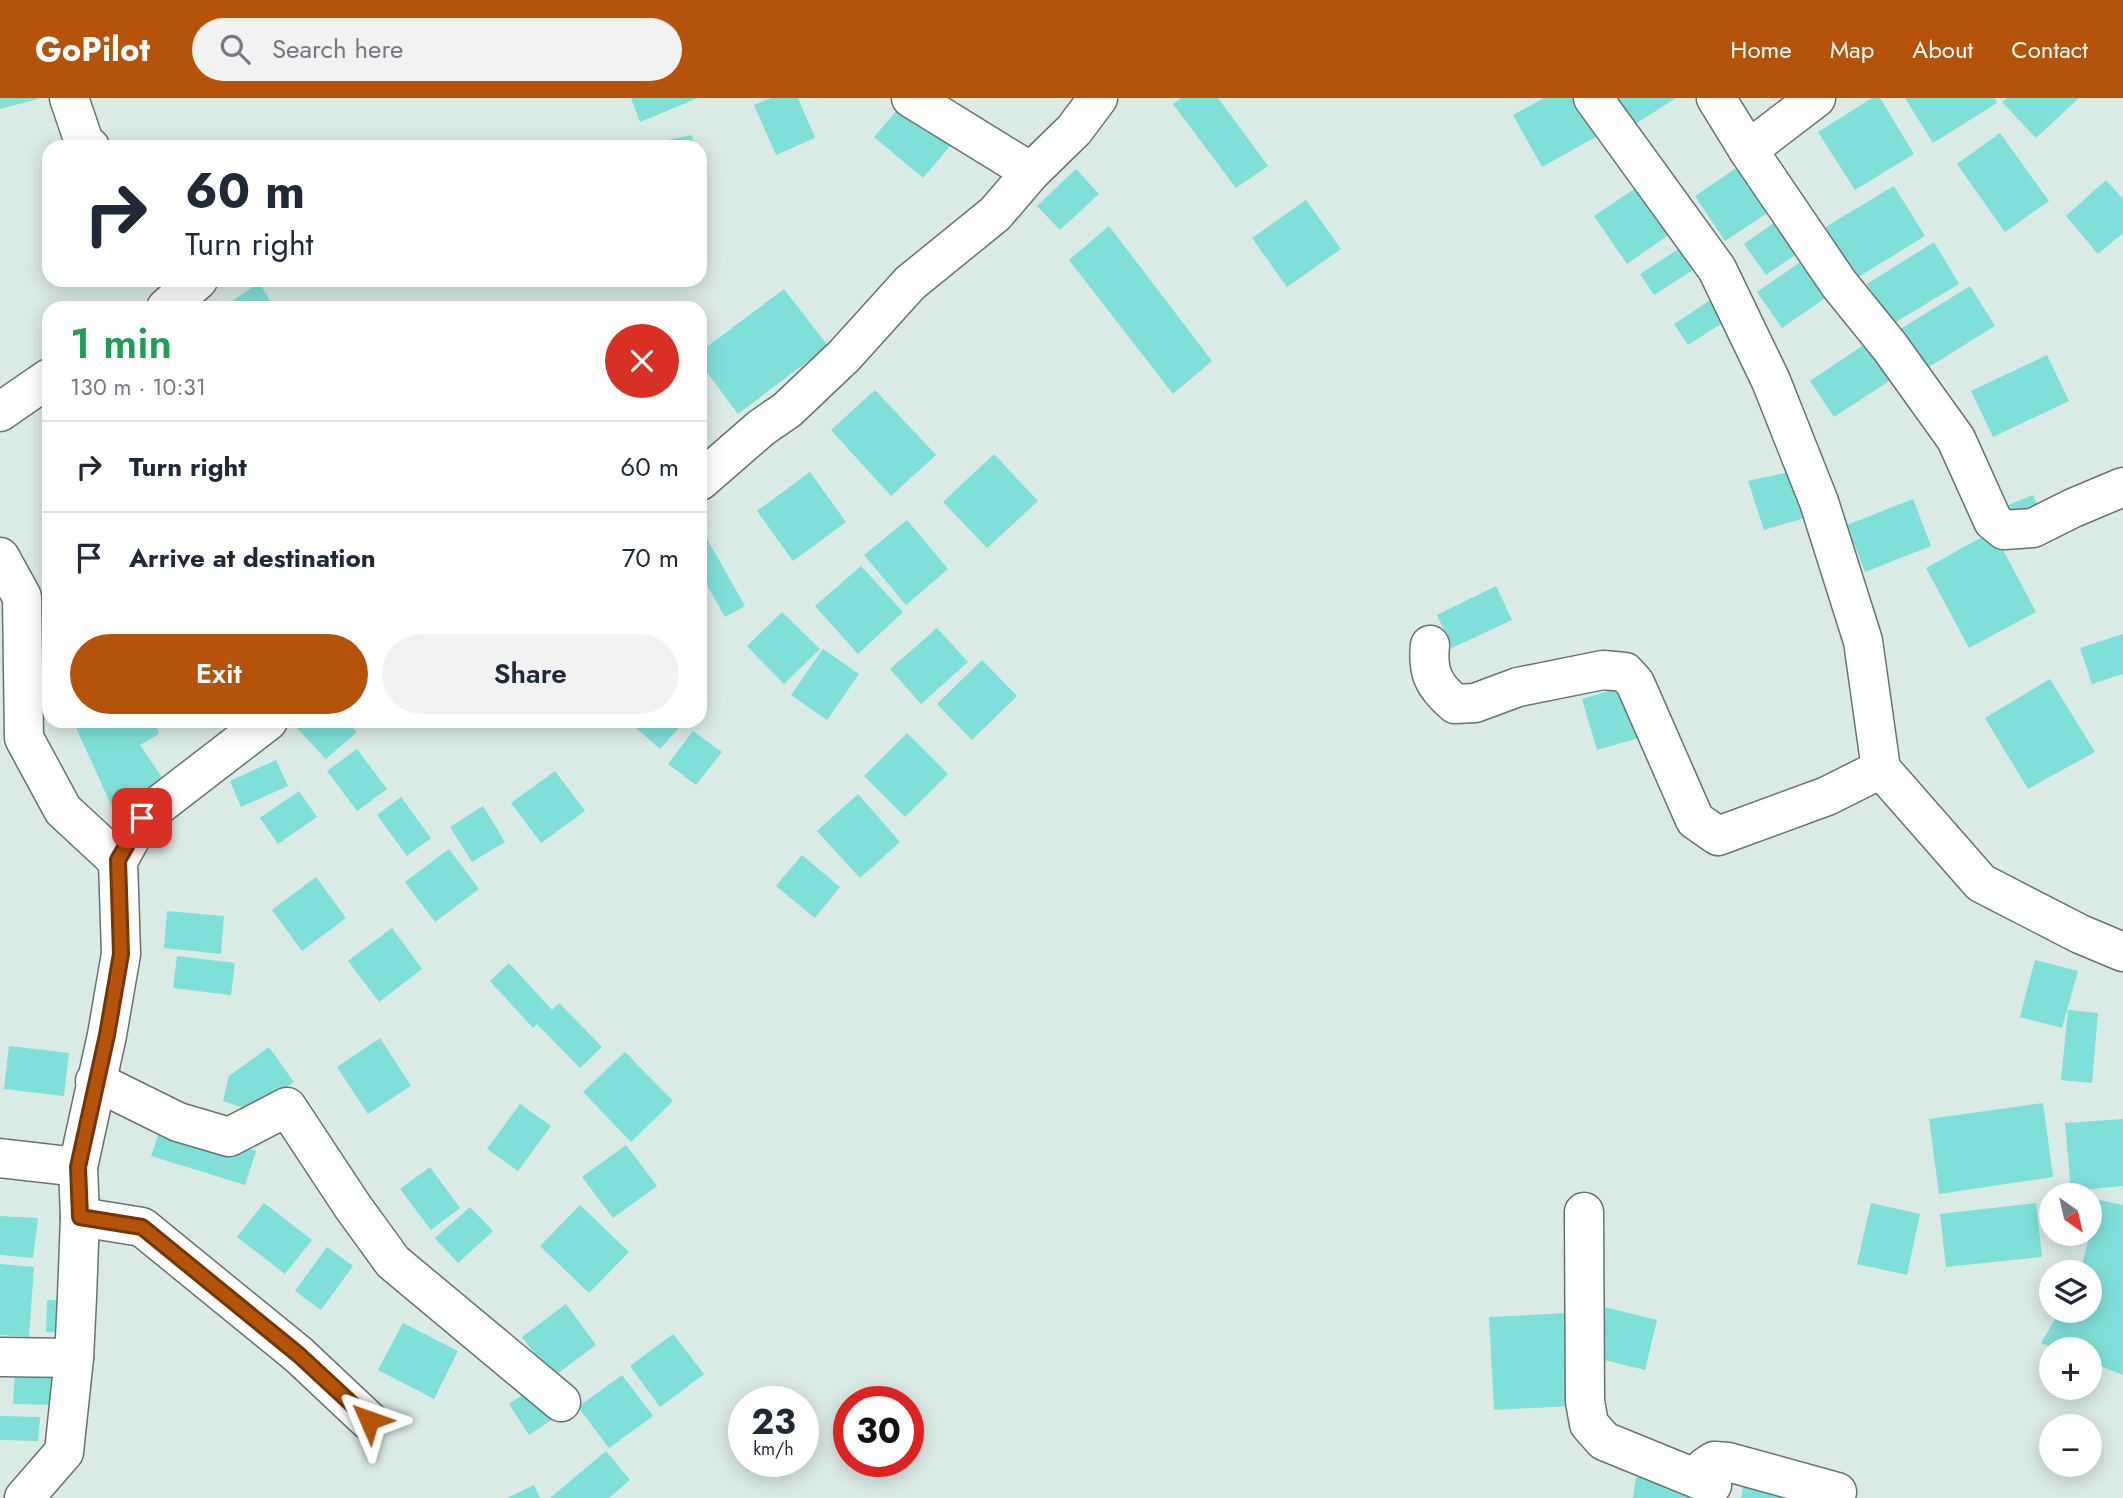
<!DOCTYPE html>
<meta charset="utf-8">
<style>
body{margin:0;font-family:Jost,sans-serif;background:#f2f2f3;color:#1f2937;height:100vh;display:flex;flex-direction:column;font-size:26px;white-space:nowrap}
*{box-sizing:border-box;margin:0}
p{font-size:23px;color:#747a83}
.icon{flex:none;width:38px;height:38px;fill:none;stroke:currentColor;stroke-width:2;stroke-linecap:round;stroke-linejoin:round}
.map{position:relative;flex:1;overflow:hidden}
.details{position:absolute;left:42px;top:203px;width:665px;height:427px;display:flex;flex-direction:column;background:#fff;border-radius:21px;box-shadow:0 4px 18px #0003}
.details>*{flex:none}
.guide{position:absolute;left:42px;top:42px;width:665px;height:147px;border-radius:21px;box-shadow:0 4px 18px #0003;background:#fff;color:#1f2937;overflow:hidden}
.needle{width:46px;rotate:146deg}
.buttons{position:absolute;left:2039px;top:1085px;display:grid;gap:14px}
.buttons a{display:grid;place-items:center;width:63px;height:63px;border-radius:50%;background:#fff;box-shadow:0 4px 18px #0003;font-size:35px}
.speed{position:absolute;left:728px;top:1288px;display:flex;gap:14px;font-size:35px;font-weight:700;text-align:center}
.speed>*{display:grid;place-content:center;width:91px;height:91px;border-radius:50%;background:#fff;box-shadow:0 4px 18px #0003;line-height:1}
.speed small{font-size:18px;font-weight:400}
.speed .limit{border:10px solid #d22;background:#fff;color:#111}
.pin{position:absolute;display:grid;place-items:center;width:60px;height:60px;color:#fff;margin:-30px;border-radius:14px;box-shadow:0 4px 10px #0006}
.me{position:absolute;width:77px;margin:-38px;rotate:313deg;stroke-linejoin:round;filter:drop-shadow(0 0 5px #0008)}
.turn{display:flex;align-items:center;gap:24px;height:147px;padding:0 28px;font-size:32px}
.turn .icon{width:91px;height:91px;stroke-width:2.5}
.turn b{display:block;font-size:49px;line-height:60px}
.round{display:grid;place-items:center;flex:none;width:74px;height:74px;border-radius:37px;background:#f2f2f3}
.overview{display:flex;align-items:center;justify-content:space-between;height:119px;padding:0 28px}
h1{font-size:42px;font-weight:600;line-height:52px;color:#1e9e55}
.primary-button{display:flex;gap:14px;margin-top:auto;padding:14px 28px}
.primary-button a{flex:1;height:80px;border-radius:42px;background:#b45309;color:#fff;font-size:28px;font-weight:600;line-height:80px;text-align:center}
.primary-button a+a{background:#f2f2f3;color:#1f2937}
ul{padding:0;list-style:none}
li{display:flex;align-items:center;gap:21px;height:91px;padding:0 28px;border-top:2px solid #e0e1e3}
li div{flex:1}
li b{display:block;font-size:26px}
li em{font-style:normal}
header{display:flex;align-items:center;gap:42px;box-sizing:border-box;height:98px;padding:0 35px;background:#b45309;color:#fff}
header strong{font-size:33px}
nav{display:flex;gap:38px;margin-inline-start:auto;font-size:24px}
.search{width:490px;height:63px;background:#f2f2f3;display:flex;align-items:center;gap:18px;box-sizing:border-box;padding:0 24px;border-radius:38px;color:#747a83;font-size:26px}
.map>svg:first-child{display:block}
.building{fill:#7fe0d9}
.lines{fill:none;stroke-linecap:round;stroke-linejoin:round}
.minor-casing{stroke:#66746e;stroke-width:41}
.tertiary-casing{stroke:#66746e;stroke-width:41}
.minor{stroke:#fff;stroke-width:38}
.tertiary{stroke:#fff;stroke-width:38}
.route-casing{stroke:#753606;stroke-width:18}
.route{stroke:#b45309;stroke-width:12}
</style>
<header>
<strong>GoPilot</strong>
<div class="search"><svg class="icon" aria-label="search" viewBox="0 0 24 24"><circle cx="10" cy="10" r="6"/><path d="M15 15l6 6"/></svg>Search here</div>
<nav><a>Home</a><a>Map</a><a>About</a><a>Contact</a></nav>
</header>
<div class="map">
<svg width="2123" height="1400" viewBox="0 0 2123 1400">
<rect width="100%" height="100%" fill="#daeae4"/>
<g class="building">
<path d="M0,0h38v1l-38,10z"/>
<path d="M631,0h67l-58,24z"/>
<path d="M771,0h27l17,40 -39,17 -22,-50z"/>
<path d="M1181,0h37l50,68 -32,22 -63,-84z"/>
<path d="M1544,0h39l20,35 -61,34 -29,-52z"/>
<path d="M1610,0h66l-47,30z"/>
<path d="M1872,0h8l34,56 -59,36 -37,-58z"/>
<path d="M1905,0h90l2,5 -64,40z"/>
<path d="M2007,0h72l-43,40 -34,-36z"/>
<path d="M902,6l49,41 -28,33 -49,-41z"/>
<path d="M2000,35l49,68 -44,31 -48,-68z"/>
<path d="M692,37l2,12h-54v-1z"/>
<path d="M1742,66l30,46 -47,31 -30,-45z"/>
<path d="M1076,71l23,25 -39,36 -23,-24z"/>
<path d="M2106,82l17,19v34l-25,21 -32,-38z"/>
<path d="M1894,88l31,50 -70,43 -31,-51z"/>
<path d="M1637,89l33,47 -43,30 -33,-48z"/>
<path d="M1306,102l35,49 -54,38 -35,-49z"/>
<path d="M1785,117l22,32 -41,28 -22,-31z"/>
<path d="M1109,128l103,135 -39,33 -104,-134z"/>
<path d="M1934,144l25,42 -68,41 -24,-41z"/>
<path d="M1688,145l14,21 -48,31 -14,-21z"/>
<path d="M1809,158l25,36 -52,36 -25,-36z"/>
<path d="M259,185l16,25h-53z"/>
<path d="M1970,188l25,40 -71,44 -25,-40z"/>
<path d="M784,191l44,57 -90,68 -38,-51v-11z"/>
<path d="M1718,197l14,22 -44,28 -14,-21z"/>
<path d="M1871,242l24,37 -61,40 -24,-36z"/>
<path d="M2047,257l22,46 -76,36 -22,-46z"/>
<path d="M875,292l61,65 -45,41 -60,-66z"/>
<path d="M994,356l44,47 -51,47 -44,-46z"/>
<path d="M1794,373l14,46 -44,13 -16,-49z"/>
<path d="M810,374l36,50 -53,39 -36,-50z"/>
<path d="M2033,397l7,16 -33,13 -6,-16z"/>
<path d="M1913,401l18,47 -66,26 -18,-47z"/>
<path d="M907,422l41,49 -42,36 -42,-50z"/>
<path d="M1993,433l43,81 -67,36 -43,-80z"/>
<path d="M706,439l39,69 -20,11 -25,-44v-33z"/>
<path d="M861,468l42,46 -45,42 -43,-48z"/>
<path d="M1496,488l16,34 -60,28 -15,-33z"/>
<path d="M782,514l38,37 -36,35 -37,-38z"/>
<path d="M937,530l31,34 -47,42 -31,-35z"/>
<path d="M2123,536v40l-31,10 -12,-36z"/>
<path d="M823,551l36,25 -32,46 -36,-25z"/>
<path d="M982,562l35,36 -45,44 -35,-36z"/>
<path d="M49,571v44h-2l-5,-42z"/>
<path d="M2050,581l45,73 -67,37 -43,-71z"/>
<path d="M1631,586l15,52 -49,14 -15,-51z"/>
<path d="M73,623h81l5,13 -19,11 23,34 -47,37z"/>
<path d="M303,623h43l11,11 -31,27 -30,-32z"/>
<path d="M628,623h57l-25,28z"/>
<path d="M693,633l29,21 -26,33 -28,-21z"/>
<path d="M907,635l41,41 -43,43 -41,-41z"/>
<path d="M357,651l30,40 -30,22 -30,-40z"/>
<path d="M276,662l12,26 -47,21 -11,-26z"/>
<path d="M555,673l30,40 -44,32 -30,-40z"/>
<path d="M299,693l18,26 -39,27 -18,-26z"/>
<path d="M858,696l42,48 -40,36 -43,-47z"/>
<path d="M401,699l30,41 -24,18 -30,-41z"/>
<path d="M483,708l22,36 -33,20 -22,-35z"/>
<path d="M449,751l30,40 -44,33 -30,-40z"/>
<path d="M802,757l38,32 -25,31 -39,-32z"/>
<path d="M316,779l30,41 -44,33 -30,-41z"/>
<path d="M167,813l57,5 -3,38 -57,-6z"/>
<path d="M392,830l30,41 -43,33 -31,-41z"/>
<path d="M177,858l58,7 -4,32 -58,-7z"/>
<path d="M2035,862l43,11 -16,57 -42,-11z"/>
<path d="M509,865l43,47 7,-7 43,44 -22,21 -43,-44 -4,4 -43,-47z"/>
<path d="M2068,912l30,3 -6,70 -31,-3z"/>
<path d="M380,940l31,48 -43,28 -31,-47z"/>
<path d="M9,948l60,7 -5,43 -60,-7z"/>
<path d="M269,949l25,35 -41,29 -30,-10 6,-25z"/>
<path d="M625,954l48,49 -42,41 -48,-50z"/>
<path d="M2043,1005l10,74 -114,17 -10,-75z"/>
<path d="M520,1006l31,22 -33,45 -31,-22z"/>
<path d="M2123,1021v67l-52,5 -6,-68z"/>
<path d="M163,1023l93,30 -11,34 -94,-29z"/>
<path d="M626,1047l31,41 -44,32 -31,-41z"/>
<path d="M430,1069l30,41 -29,22 -31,-41z"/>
<path d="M2099,1102l24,5v170l-33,-13v-13h-33l-16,-6 19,-32h30v-39h-10z"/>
<path d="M264,1105l48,37 -27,34 -48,-37z"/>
<path d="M1871,1105l49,11 -13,61 -50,-11z"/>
<path d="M2036,1105l6,54 -96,10 -6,-53z"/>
<path d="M580,1107l49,47 -40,41 -49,-47z"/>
<path d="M470,1109l23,24 -35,32 -23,-25z"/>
<path d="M0,1118l38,2 -5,40 -33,-3z"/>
<path d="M327,1149l26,19 -32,44 -26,-19z"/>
<path d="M0,1166l34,3 -5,70 -29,-2z"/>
<path d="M47,1202h23l-1,33 -23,-1z"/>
<path d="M566,1206l30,41 -43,32 -31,-40z"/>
<path d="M1600,1208l57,14 -12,50 -57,-14z"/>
<path d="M1568,1215l4,93 -78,4 -5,-93z"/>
<path d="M403,1225l55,28 -24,48 -56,-29z"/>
<path d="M673,1236l31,40 -44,33 -30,-41z"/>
<path d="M15,1273l48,1 -2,33 -48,-1z"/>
<path d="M622,1277l31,41 -44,32 -31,-41z"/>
<path d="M532,1291l21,30 -24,16 -20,-31z"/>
<path d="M0,1318l40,1 -2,24 -38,-1z"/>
<path d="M606,1353l24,29 -21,18h-59z"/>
<path d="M1636,1379l66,9 -2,12h-67z"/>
<path d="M1745,1380l64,20h-68z"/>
<path d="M534,1387l6,13h-33z"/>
</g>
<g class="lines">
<g class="minor-casing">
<g id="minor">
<path d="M69,0l15,44 6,5"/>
<path d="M911,0l120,74"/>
<path d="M1593,0l124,171 54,112 48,121 44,139 18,128 100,114 99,51 43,18"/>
<path d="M1716,0l32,52 91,134 51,63 66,92 37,82 11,9 29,-2 40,-20 50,-21"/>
<path d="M1748,52l68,-52"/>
<path d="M166,210l32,-28"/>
<path d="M0,314l49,-34"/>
<path d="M0,459l22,40 2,141 39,72 55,51"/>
<path d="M1430,547c-3,28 4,41 25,59l20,-1 43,-16 85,-17 22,2 10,11 60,137 23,16 109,-40 54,-27"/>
<path d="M95,983l83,41 51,15 58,-30 66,100 40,55 168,140"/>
<path d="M0,1060l78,9"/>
<path d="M1584,1114l1,189 4,23 15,17 108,44 -7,-18 9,-6 14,1 109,30"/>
<path d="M80,1119l62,10 157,128 69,65"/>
<path d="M0,1259l74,1"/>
</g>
</g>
<g class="tertiary-casing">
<g id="tertiary">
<path d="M700,383l61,-53 26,-18 57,-54 66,-73 85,-69 36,-42 43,-42 24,-32"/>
<path d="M24,1400l40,-46 10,-94 3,-61 3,-80 -2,-50 29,-132 14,-81 -3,-93 24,-43 126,-97"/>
</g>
</g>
<use href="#minor" class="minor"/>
<use href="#tertiary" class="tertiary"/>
</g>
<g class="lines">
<g class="route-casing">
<path id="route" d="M142,720l-24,42 3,94 -14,81 -29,132 2,50 62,10 157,128 70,65"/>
</g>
<use href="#route" class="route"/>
</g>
</svg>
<div class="buttons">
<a><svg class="needle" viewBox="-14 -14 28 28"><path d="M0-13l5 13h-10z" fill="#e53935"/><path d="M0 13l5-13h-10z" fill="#747a83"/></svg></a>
<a><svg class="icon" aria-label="layers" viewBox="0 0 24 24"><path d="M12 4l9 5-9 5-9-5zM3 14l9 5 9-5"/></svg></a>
<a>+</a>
<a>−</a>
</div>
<div class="speed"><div>23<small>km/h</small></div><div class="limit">30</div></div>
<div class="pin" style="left:142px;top:720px;background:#d93025"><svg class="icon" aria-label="arrive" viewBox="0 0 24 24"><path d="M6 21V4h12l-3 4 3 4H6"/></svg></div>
<svg class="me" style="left:369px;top:1322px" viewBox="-20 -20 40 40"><path d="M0-17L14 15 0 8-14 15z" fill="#b45309" stroke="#fff" stroke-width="4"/></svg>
<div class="guide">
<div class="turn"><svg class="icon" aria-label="right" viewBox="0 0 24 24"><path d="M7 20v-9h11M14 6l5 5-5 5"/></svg><div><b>60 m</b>Turn right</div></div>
</div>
<section class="details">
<div class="overview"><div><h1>1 min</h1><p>130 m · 10:31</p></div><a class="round" style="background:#d93025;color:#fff"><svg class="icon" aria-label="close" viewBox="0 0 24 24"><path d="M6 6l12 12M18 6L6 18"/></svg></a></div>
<ul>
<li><svg class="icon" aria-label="right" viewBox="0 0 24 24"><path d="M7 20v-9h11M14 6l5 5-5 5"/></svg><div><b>Turn right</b></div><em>60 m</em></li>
<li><svg class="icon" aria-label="arrive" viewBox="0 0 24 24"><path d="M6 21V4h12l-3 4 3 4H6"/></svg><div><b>Arrive at destination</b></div><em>70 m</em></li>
</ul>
<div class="primary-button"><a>Exit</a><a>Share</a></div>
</section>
</div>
